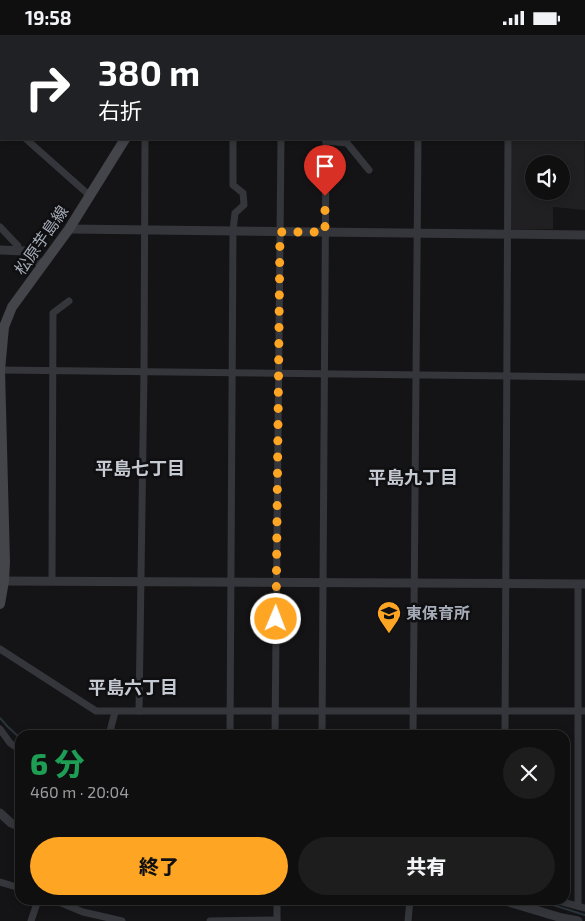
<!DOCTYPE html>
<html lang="ja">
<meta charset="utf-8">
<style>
body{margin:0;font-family:"Exo 2","Noto Sans JP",sans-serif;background:#1d1d1e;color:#f1f3f6;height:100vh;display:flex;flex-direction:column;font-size:19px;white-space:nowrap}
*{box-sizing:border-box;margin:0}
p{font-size:16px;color:#9b9c9f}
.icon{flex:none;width:28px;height:28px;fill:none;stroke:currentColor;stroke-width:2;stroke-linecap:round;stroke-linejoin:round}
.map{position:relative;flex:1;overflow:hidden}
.details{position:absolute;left:15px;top:695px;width:555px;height:175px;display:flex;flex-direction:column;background:#0f0f10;border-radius:15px;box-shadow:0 2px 8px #0003,0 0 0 1px #2f2f30}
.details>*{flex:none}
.banner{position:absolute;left:0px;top:0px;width:585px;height:105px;box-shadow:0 2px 8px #0003,0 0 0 1px #2f2f30;background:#202124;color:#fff;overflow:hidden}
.tools{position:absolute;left:525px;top:120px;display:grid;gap:10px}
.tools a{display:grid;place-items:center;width:45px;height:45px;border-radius:50%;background:#0f0f10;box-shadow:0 2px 8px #0003,0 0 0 1px #2f2f30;font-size:25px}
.pin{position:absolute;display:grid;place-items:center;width:42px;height:42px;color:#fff;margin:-51px -21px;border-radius:50% 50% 50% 0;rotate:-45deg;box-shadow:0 0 5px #0007}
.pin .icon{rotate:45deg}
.me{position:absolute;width:55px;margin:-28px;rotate:1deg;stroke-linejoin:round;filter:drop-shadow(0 0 4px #0008)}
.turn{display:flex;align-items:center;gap:18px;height:105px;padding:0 15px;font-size:22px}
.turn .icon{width:65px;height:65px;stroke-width:2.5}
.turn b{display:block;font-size:35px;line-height:42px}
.round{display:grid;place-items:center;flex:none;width:52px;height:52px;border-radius:26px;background:#1d1d1e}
.summary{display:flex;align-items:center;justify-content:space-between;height:85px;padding:0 15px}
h1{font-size:30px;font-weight:800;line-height:38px;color:#1e9e55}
.button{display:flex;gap:10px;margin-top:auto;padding:10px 15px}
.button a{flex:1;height:58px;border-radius:30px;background:#fea524;color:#111;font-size:20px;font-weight:800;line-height:58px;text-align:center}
.button a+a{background:#1d1d1e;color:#f1f3f6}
.status{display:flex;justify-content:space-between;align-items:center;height:35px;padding:0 25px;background:#0f0f10;direction:ltr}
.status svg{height:14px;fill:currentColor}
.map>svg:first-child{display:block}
.built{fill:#202023;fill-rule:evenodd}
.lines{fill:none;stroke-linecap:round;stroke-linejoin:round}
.stream{stroke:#29343a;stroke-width:2}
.minor{stroke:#35363b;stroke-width:7}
.tertiary{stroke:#35363b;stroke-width:9}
.secondary{stroke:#43454b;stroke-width:10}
.route{stroke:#fea524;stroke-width:9;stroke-dasharray:0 16.2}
.labels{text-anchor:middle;stroke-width:5;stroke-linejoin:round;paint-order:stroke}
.street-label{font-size:16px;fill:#a5acb7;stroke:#0f0f11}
.poi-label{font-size:16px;font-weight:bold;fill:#a5acb7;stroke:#0f0f11;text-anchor:start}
.neighbourhood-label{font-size:18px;font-weight:bold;fill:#c6cad3;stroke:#0f0f11}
</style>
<div class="status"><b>19:58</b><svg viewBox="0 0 49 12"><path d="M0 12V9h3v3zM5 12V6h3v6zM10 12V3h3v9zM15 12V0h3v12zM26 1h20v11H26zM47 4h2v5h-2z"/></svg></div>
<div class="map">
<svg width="585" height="886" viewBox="0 0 585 886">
<rect width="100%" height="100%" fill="#141416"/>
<path class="built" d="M584,71l1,104 -32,-3v22h-41l-2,-2 1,-88h73zM534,129h27v27h-27z"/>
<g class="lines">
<g class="stream">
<path d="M0,683l8,9 12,11"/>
<path d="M537,865l48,15"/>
</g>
<g class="minor">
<path d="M279,0l2,1"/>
<path d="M509,0v1"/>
<path d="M157,1v-1"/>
<path d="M235,1v-1"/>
<path d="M298,1l1,-1"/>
<path d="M354,1l1,-1"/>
<path d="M438,1v-1"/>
<path d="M0,86h1"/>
<path d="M26,104l63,56"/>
<path d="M326,106l21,2 22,27"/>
<path d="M0,192l18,19v4"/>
<path d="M0,335l585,7"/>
<path d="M52,546l1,-268 16,-12"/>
<path d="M0,614l96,62h489"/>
<path d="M139,676l5,-338 1,-234"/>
<path d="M0,694l10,14 10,7"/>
<path d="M109,700l6,-23"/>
<path d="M230,700l3,-504 2,-18 9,-8 -1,-12 -10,-8v-46"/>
<path d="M275,700l6,-596"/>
<path d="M322,700l4,-596"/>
<path d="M413,700l5,-596"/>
<path d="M505,700l3,-596"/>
<path d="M0,847l20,6"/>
<path d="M54,865l29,12 39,9"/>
<path d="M277,865v21"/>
<path d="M555,865l30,8"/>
<path d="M578,871v-322"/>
<path d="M31,886l7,-21"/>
<path d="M210,886l67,-1"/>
<path d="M408,886l2,-21"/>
</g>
<g class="tertiary">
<path d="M69,194l516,6"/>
<path d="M0,215l25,1 17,14"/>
<path d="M0,546l585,3"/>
<path d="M0,778l11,10 9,4"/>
<path d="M502,865l60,18 16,3"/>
</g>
<g class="secondary">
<path d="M42,0l2,1"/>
<path d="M584,60h1"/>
<path d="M0,569l4,-23 1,-19 -5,-192 4,-43 8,-20 57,-78 56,-90"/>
</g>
</g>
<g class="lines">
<path class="route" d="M276,584l4,-387h45v-36"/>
</g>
<defs>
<g id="school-pin" transform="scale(1.25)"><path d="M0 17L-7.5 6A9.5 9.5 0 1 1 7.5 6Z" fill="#fea524" stroke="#0f0f11"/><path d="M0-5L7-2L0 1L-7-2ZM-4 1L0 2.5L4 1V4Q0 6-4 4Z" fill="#111"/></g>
</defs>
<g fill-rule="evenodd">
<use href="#school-pin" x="389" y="578"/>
</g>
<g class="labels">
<g class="street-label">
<text transform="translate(41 205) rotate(-55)" y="6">松原芋島線</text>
</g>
<g class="poi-label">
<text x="406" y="584">東保育所</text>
</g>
<g class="neighbourhood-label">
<text x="140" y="440">平島七丁目</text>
<text x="413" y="449">平島九丁目</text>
<text x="133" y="659">平島六丁目</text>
</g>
</g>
</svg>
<div class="tools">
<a><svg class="icon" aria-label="sound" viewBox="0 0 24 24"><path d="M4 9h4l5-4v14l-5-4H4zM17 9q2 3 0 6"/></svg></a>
</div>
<div class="pin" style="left:325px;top:161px;background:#d93025"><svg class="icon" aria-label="arrive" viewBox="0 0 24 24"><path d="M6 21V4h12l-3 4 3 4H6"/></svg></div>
<svg class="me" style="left:276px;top:584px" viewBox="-20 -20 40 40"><circle r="17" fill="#fea524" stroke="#fff" stroke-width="3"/><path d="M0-11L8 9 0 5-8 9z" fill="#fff"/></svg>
<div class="banner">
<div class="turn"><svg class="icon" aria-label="right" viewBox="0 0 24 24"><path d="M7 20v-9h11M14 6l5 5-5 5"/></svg><div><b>380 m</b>右折</div></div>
</div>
<section class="details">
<div class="summary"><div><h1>6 分</h1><p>460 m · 20:04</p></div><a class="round"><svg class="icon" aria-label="close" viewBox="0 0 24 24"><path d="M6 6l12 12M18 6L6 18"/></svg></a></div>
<div class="button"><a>終了</a><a>共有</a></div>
</section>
</div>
